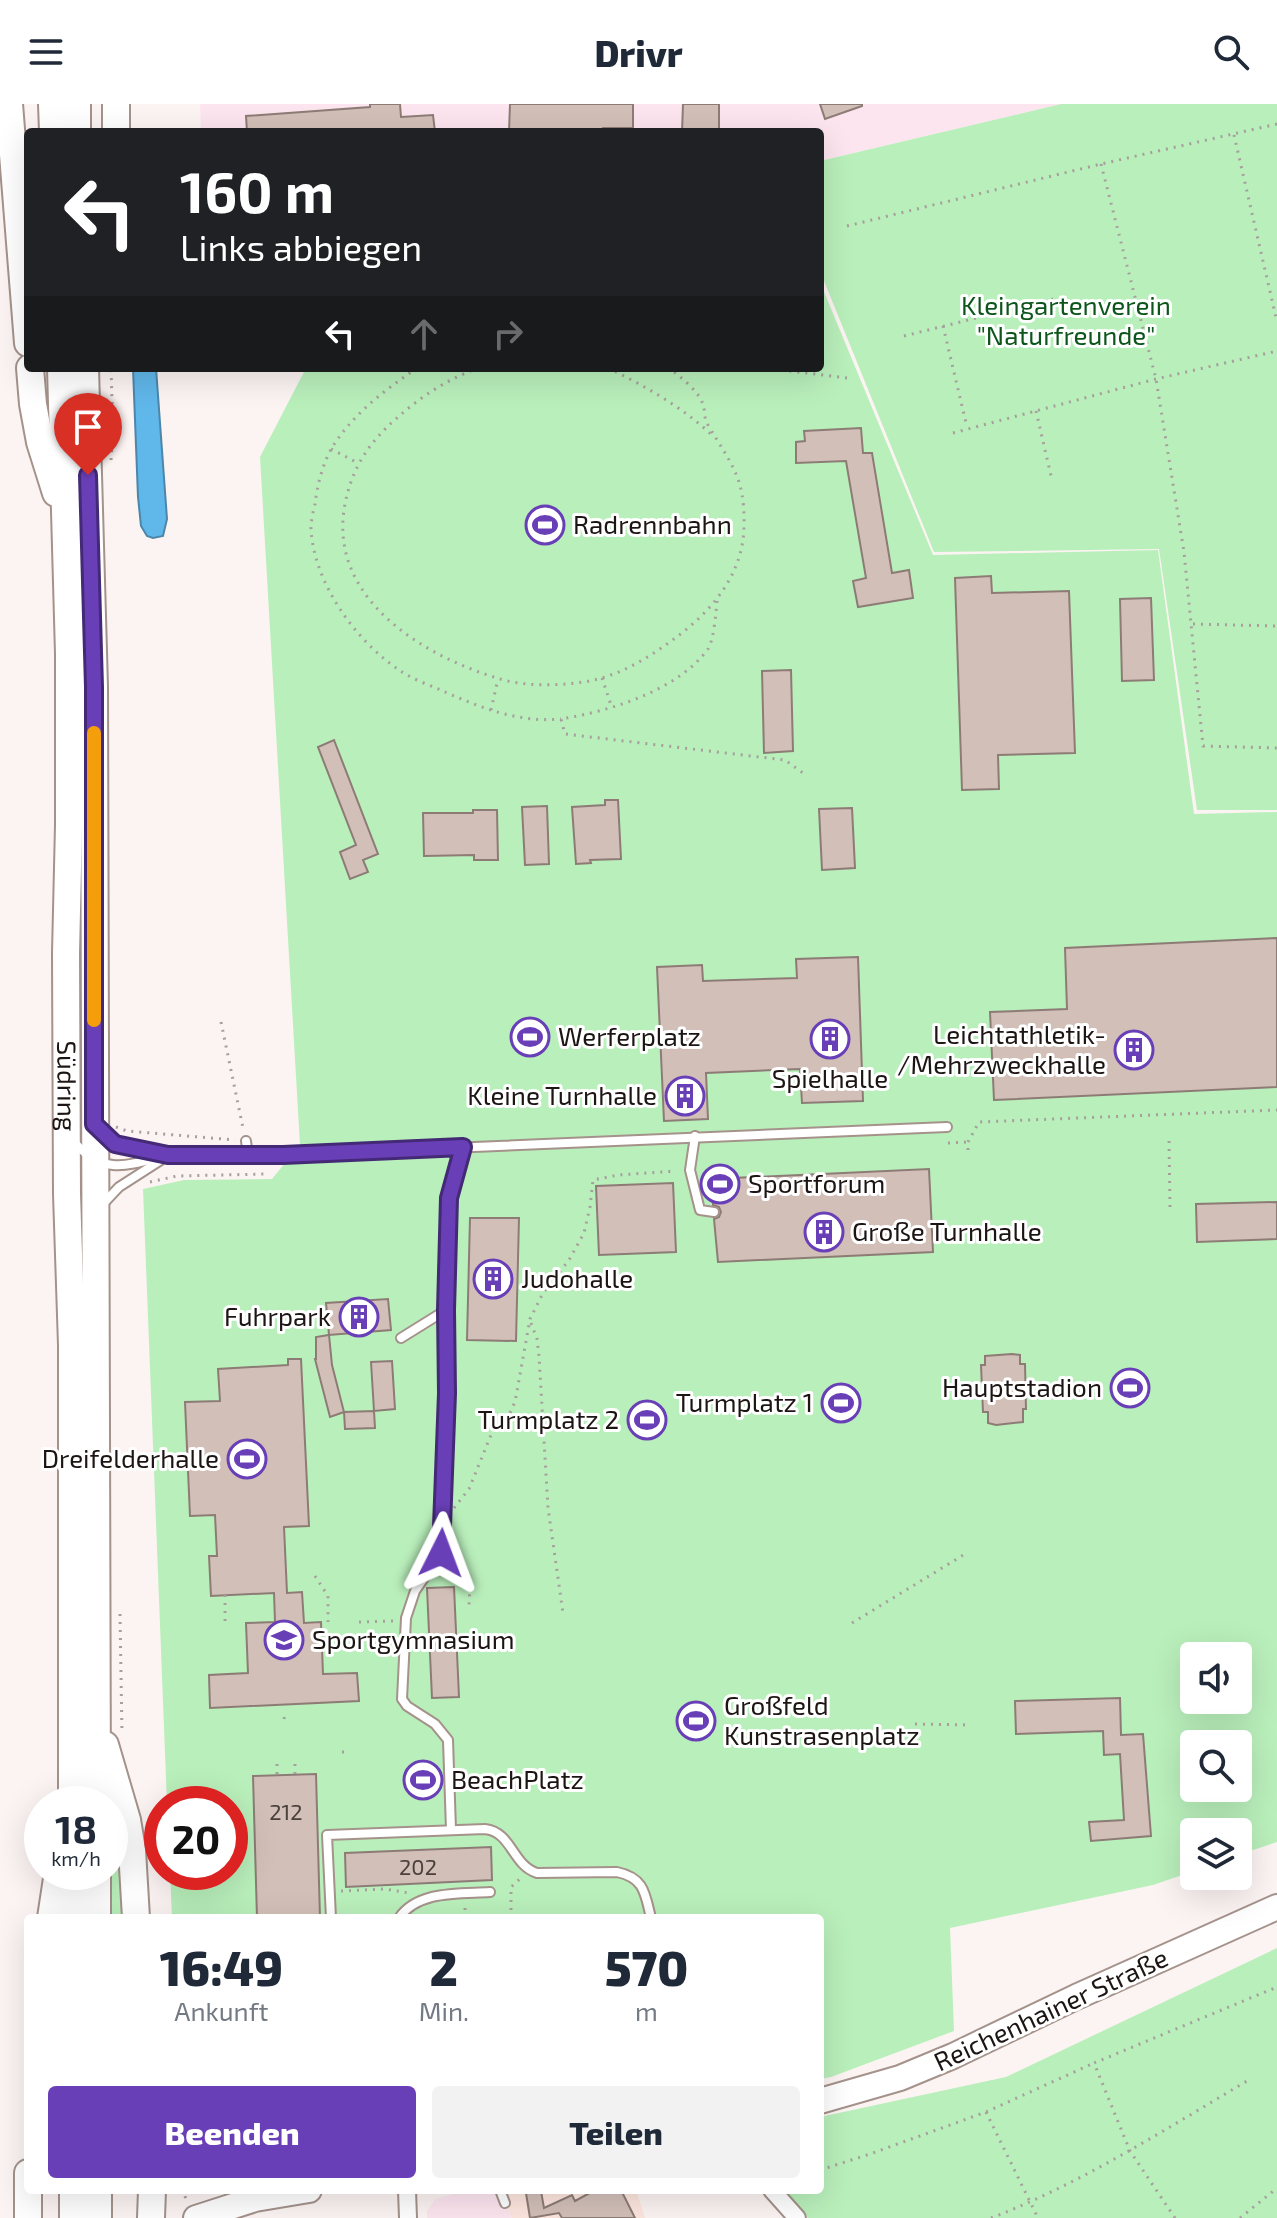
<!DOCTYPE html>
<html lang="de">
<meta charset="utf-8">
<style>
body{margin:0;font-family:"Exo 2",sans-serif;background:#f2f2f3;color:#1f2937;height:100vh;display:flex;flex-direction:column;font-size:30px;white-space:nowrap}
*{box-sizing:border-box;margin:0}
p{font-size:26px;color:#747a83}
.icon{flex:none;width:44px;height:44px;fill:none;stroke:currentColor;stroke-width:2;stroke-linecap:round;stroke-linejoin:round}
.map{position:relative;flex:1;overflow:hidden}
.drawer{position:absolute;left:24px;top:1810px;width:800px;height:280px;display:flex;flex-direction:column;background:#fff;border-radius:8px;box-shadow:0 8px 32px #0002}
.drawer>*{flex:none}
.top-card{position:absolute;left:24px;top:24px;width:800px;height:244px;border-radius:8px;box-shadow:0 8px 32px #0002;background:#202124;color:#fff;overflow:hidden}
.fabs{position:absolute;left:1180px;top:1538px;display:grid;gap:16px}
.fabs a{display:grid;place-items:center;width:72px;height:72px;border-radius:8px;background:#fff;box-shadow:0 8px 32px #0002;font-size:40px}
.speed{position:absolute;left:24px;top:1682px;display:flex;gap:16px;font-size:40px;font-weight:700;text-align:center}
.speed>*{display:grid;place-content:center;width:104px;height:104px;border-radius:50%;background:#fff;box-shadow:0 8px 32px #0002;line-height:1}
.speed small{font-size:20px;font-weight:400}
.speed .limit{border:12px solid #d22;background:#fff;color:#111}
.pin{position:absolute;display:grid;place-items:center;width:68px;height:68px;color:#fff;margin:-82px -34px;border-radius:50% 50% 50% 0;rotate:-45deg;box-shadow:0 0 8px #0007}
.pin .icon{rotate:45deg}
.me{position:absolute;width:88px;margin:-44px;rotate:3deg;stroke-linejoin:round;filter:drop-shadow(0 0 6px #0008)}
.turn{display:flex;align-items:center;gap:28px;height:168px;padding:0 24px;font-size:36px}
.turn .icon{width:104px;height:104px;stroke-width:2.5}
.turn b{display:block;font-size:56px;line-height:68px}
.lanes{display:flex;align-items:center;height:76px;padding:0 24px;background:#0003;justify-content:center;gap:40px;direction:ltr}
.lanes .off{opacity:.35}
.eta{display:flex;justify-content:space-evenly;align-items:center;height:136px;text-align:center}
.eta b{font-size:48px;font-weight:800;line-height:56px}
.button{display:flex;gap:16px;margin-top:auto;padding:16px 24px}
.button a{flex:1;height:92px;border-radius:8px;background:#693fb7;color:#fff;font-size:32px;font-weight:800;line-height:92px;text-align:center}
.button a+a{background:#f2f2f3;color:#1f2937}
header{display:flex;justify-content:space-between;align-items:center;height:104px;padding:0 24px;background:#fff;font-size:36px;font-weight:800}
.map>svg:first-child{display:block}
.commercial{fill:#fde5f0}
.built{fill:#fde6de}
.green{fill:#b9efbb;fill-rule:evenodd}
.water{fill:#60b7ea;stroke:#4c86aa;stroke-width:2}
.building{fill:#d2bfb8;stroke:#8d7c76;stroke-width:2}
.lines{fill:none;stroke-linecap:round;stroke-linejoin:round}
.lane-casing{stroke:#a4928b;stroke-width:12}
.street-casing{stroke:#a4928b;stroke-width:20}
.secondary-casing{stroke:#a4928b;stroke-width:28}
.primary-casing{stroke:#a4928b;stroke-width:30}
.path{stroke:#a69f9d;stroke-width:3;stroke-dasharray:2 6;stroke-linecap:butt}
.lane{stroke:#fff;stroke-width:8}
.street{stroke:#fff;stroke-width:16}
.secondary{stroke:#fff;stroke-width:24}
.primary{stroke:#fff;stroke-width:26}
.route-casing{stroke:#442977;stroke-width:20}
.route{stroke:#693fb7;stroke-width:14}
.slow{stroke:#f59e0b;stroke-width:14}
.labels{text-anchor:middle;stroke-width:6;stroke-linejoin:round;paint-order:stroke}
.number-label{font-size:22px;fill:#4a403c}
.park-label{font-size:26px;fill:#0d561b;stroke:#fff}
.poi-label{font-size:26px;fill:#1c1513;stroke:#fff;text-anchor:start}
.street-label{font-size:26px;fill:#1c1513;stroke:#fff}
</style>
<header><svg class="icon" aria-label="menu" viewBox="0 0 24 24"><path d="M4 6h16M4 12h16M4 18h16"/></svg>Drivr<svg class="icon" aria-label="search" viewBox="0 0 24 24"><circle cx="10" cy="10" r="6"/><path d="M15 15l6 6"/></svg></header>
<div class="map">
<svg width="1277" height="2114" viewBox="0 0 1277 2114">
<rect width="100%" height="100%" fill="#fcf4f2"/>
<g class="commercial">
<path d="M200,0h861l-241,57v-29h-619z"/>
<path d="M469,2086h31l12,28h-85v-7l8,-12z"/>
</g>
<path class="built" d="M500,2086h136l9,28h-133z"/>
<g class="green">
<path d="M1061,0h216v706h-80l-38,-261 -225,3 -114,-281v-110z"/>
<path d="M820,178l113,273 225,-5 36,264 83,-2v1030l-39,13v-23h-44v39l-41,14 -203,43 4,103 -123,46 -11,2v-161h-648l-2,-46h60v-68h-63l-24,-615 41,-9 88,-1 28,-34 -40,-688 46,-89h514zM1194,1552h44v44h-44zM1194,1640h44v44h-44z"/>
<path d="M109,1682l21,132h-24l4,-46z"/>
<path d="M1277,1844v270h-469l-24,-28h36v-73l186,-40z"/>
</g>
<path class="water" d="M133,264h23l11,151 -4,17 -10,2 -6,-2 -6,-10 -3,-29z"/>
<g class="building">
<path d="M370,0h30l1,13 32,-2 2,17h-188l-1,-16 124,-9z"/>
<path d="M510,0h123v24h-30v4h-94z"/>
<path d="M683,0h36v28h-37z"/>
<path d="M820,0h42v2l-37,13z"/>
<path d="M861,324l2,25h9l20,120 17,-3 4,28 -55,9 -5,-26 13,-3 -20,-117 -50,2v-21l9,-1 -1,-10z"/>
<path d="M991,472l1,17 77,-2 6,162 -77,2 1,34 -37,1 -7,-212z"/>
<path d="M1151,494l3,82 -32,1 -2,-82z"/>
<path d="M791,566l2,81 -29,2 -2,-82z"/>
<path d="M334,636l44,114 -15,6 5,12 -18,7 -10,-27 16,-7 -38,-98z"/>
<path d="M605,696h13l3,59 -31,1 1,3 -15,1 -4,-57 33,-2z"/>
<path d="M547,702l2,58 -24,1 -3,-58z"/>
<path d="M852,704l3,60 -33,2 -3,-61z"/>
<path d="M473,706h24l1,50h-24v-5l-50,1 -1,-43h50z"/>
<path d="M1277,834v149l-283,13 -4,-88 77,-3 -2,-61z"/>
<path d="M858,853l5,144 -61,2 -2,-34 -94,4 2,46 -44,2 -7,-154 45,-2 1,16 94,-3 -1,-19z"/>
<path d="M929,1065l4,83 -215,10 -4,-43 5,-2 2,-5 -2,-5 -6,-2 -1,-26z"/>
<path d="M673,1079l3,69 -77,3 -3,-69z"/>
<path d="M1277,1098v37l-80,3 -1,-38z"/>
<path d="M470,1114h49l-3,123 -49,-1z"/>
<path d="M388,1195l3,31 -62,5 -3,-32z"/>
<path d="M329,1231l3,30 12,47 -14,5 -15,-58h1v-22z"/>
<path d="M1012,1250l8,1v9h5l1,45h-3v13l-27,3 -8,-2v-11h-5l-2,-47h4v-9z"/>
<path d="M288,1255h13l8,167 -25,1 3,66 15,-1 2,31 17,-1 2,52 34,-1 2,28 -149,7 -1,-33 39,-2 -2,-50 29,-1 -1,-29 -63,3 -2,-40h8l-2,-41 -25,1 -5,-114 35,-1 -2,-32 70,-4z"/>
<path d="M392,1257l3,48 -21,2 -3,-49z"/>
<path d="M374,1307l1,17 -30,1 -1,-17z"/>
<path d="M454,1483l5,110 -27,1 -5,-110z"/>
<path d="M1120,1594l1,37 22,-1 8,102 -60,5 -2,-19 35,-2 -4,-66 -16,1 -1,-24 -87,3 -1,-33z"/>
<path d="M316,1670l4,144h-63l-4,-142z"/>
<path d="M491,1743l1,33 -146,7 -1,-34z"/>
<path d="M595,2086h26l14,28h-73l-3,-5 -29,5 -4,-25 15,-2 3,17 28,-13 3,6z"/>
</g>
<g class="lines">
<g class="lane-casing">
<g id="lane">
<path d="M102,1030l13,10 53,11h115l664,-28"/>
<path d="M695,1032l-5,34 10,40 14,2"/>
<path d="M246,1037l2,14"/>
<path d="M74,1038c29,33 52,24 89,14"/>
<path d="M102,1101l17,-18 42,-27"/>
<path d="M401,1234l45,-28"/>
<path d="M451,1726l-3,-90 -13,-16 -28,-18 -5,-7 4,-81 9,-27 26,-38 6,-160 -1,-83 3,-112 14,-51"/>
<path d="M331,1814l-4,-83 158,-6c27,3 27,36 52,44l80,-1c28,6 28,22 34,46"/>
<path d="M399,1814c19,-28 61,-24 91,-26"/>
<path d="M500,2086l5,13"/>
</g>
</g>
<g class="street-casing">
<g id="street">
<path d="M407,2086l1,28"/>
<path d="M772,2086l25,28"/>
</g>
</g>
<g class="secondary-casing">
<g id="secondary">
<path d="M820,1997l80,-23 53,-22 123,-59 201,-90"/>
<path d="M196,2114l59,-19 54,-9"/>
</g>
</g>
<g class="primary-casing">
<g id="primary">
<path d="M9,0l19,239"/>
<path d="M52,0l1,28"/>
<path d="M77,0v28"/>
<path d="M116,0v28"/>
<path d="M30,264l3,36 7,38 16,51"/>
<path id="s1" d="M61,264l8,286v171l-3,128 1,241 5,151v459"/>
<path d="M85,264l9,319 3,1117"/>
<path d="M105,1641l22,75 5,30 4,68"/>
<path d="M72,1768v46"/>
<path d="M97,1768v46"/>
<path d="M51,1814l7,-46"/>
<path d="M73,2086v28"/>
<path d="M98,2086v28"/>
<path d="M28,2114v-45"/>
<path d="M151,2114l1,-28"/>
</g>
</g>
<g class="path">
<path d="M1234,31l43,187"/>
<path d="M1101,60l55,215 28,173 19,194 74,2"/>
<path d="M847,122l254,-62 176,-40"/>
<path d="M943,222l24,101"/>
<path d="M904,232l149,-37"/>
<path d="M417,264c-32,22 -63,45 -84,78 -10,16 -16,40 -18,58 -2,8 -4,17 -4,25 3,54 44,111 88,141 13,9 30,15 44,21 38,17 76,32 118,28"/>
<path d="M479,264c-30,10 -59,29 -82,50 -28,24 -45,50 -52,86 -18,93 76,151 152,174 24,8 53,8 78,5 37,-3 69,-22 99,-44 37,-27 70,-65 70,-114 1,-48 -13,-61 -36,-100 -5,-7 -2,-16 -6,-23 -4,-11 -24,-28 -34,-34"/>
<path d="M608,264c37,18 76,40 106,69"/>
<path d="M782,264l8,3 57,7"/>
<path d="M1036,307l16,69"/>
<path d="M953,329l203,-54 121,-28"/>
<path d="M331,345l27,14"/>
<path d="M111,356l2,-27 -2,-65"/>
<path d="M717,497c-1,12 -3,38 -9,48 -31,42 -98,62 -147,70l4,15 220,26 18,13"/>
<path d="M1193,520l84,2"/>
<path d="M602,574l10,30"/>
<path d="M491,606l7,-31"/>
<path d="M221,918l22,106"/>
<path d="M116,1023l11,4 108,9"/>
<path d="M1169,1037l1,67"/>
<path d="M948,1039l20,-1"/>
<path d="M968,1046v-8l11,-20 298,-12"/>
<path d="M150,1078l27,-6 88,-2"/>
<path d="M531,1219l6,16 2,17 9,152 15,105"/>
<path d="M958,1284l86,-3"/>
<path d="M454,1404l15,-19 22,-54 16,-16 8,-17 15,-83 13,-26 26,-33 15,-27 6,-26 3,-27 25,-5 58,-4"/>
<path d="M444,1469h11l15,11 -1,22"/>
<path d="M315,1472l13,20v26"/>
<path d="M225,1491v30"/>
<path d="M120,1510l2,120"/>
<path d="M359,1518l36,-1"/>
<path d="M852,1519l113,-69"/>
<path d="M284,1615l1,-4"/>
<path d="M915,1620l56,1"/>
<path d="M342,1648h8"/>
<path d="M277,1660v11"/>
<path d="M295,1660v11"/>
<path d="M341,1787l44,-2 24,4"/>
<path d="M511,1806v-23l10,-9"/>
<path d="M465,1814v-12"/>
<path d="M986,2008l52,106"/>
<path d="M820,2066l50,-16 116,-42 108,-49"/>
<path d="M180,2086l5,6 1,4"/>
<path d="M991,2114c91,-35 173,-88 256,-137"/>
<path d="M1175,2114l-45,-67 -36,-88 183,-76"/>
<path d="M1240,2114l37,-30"/>
</g>
<use href="#lane" class="lane"/>
<use href="#street" class="street"/>
<use href="#secondary" class="secondary"/>
<use href="#primary" class="primary"/>
</g>
<g class="lines">
<g class="route-casing">
<path id="route" d="M88,371l6,212v437l21,20 53,11h115l180,-8 -14,51 -3,112 1,83 -6,160"/>
</g>
<use href="#route" class="route"/>
<path class="slow" d="M94,629v287"/>
</g>
<defs>
<g id="stadium-ring" transform="scale(2)"><circle r="9.5" fill="#fff" stroke="#693fb7" stroke-width="1.5"/><path d="M0-5a6.5 5 0 1 0 0 10a6.5 5 0 1 0 0-10ZM-3.5-1.8h7v3.6h-7Z" fill="#693fb7"/></g>
<g id="building-ring" transform="scale(2)"><circle r="9.5" fill="#fff" stroke="#693fb7" stroke-width="1.5"/><path d="M-4-6H4V6H1V3H-1V6H-4ZM-2.5-4.3h1.7v1.8h-1.7ZM.8-4.3h1.7v1.8H.8ZM-2.5-1h1.7V.8h-1.7ZM.8-1h1.7V.8H.8Z" fill="#693fb7"/></g>
<g id="school-ring" transform="scale(2)"><circle r="9.5" fill="#fff" stroke="#693fb7" stroke-width="1.5"/><path d="M0-5L7-2L0 1L-7-2ZM-4 1L0 2.5L4 1V4Q0 6-4 4Z" fill="#693fb7"/></g>
</defs>
<g fill-rule="evenodd">
<use href="#stadium-ring" x="545" y="421"/>
<use href="#stadium-ring" x="530" y="933"/>
<use href="#building-ring" x="830" y="935"/>
<use href="#building-ring" x="1134" y="946"/>
<use href="#building-ring" x="685" y="992"/>
<use href="#stadium-ring" x="720" y="1080"/>
<use href="#building-ring" x="824" y="1128"/>
<use href="#building-ring" x="493" y="1175"/>
<use href="#building-ring" x="359" y="1213"/>
<use href="#stadium-ring" x="1130" y="1284"/>
<use href="#stadium-ring" x="841" y="1299"/>
<use href="#stadium-ring" x="647" y="1316"/>
<use href="#stadium-ring" x="247" y="1355"/>
<use href="#school-ring" x="284" y="1536"/>
<use href="#stadium-ring" x="696" y="1617"/>
<use href="#stadium-ring" x="423" y="1676"/>
</g>
<g class="labels">
<g class="number-label">
<text x="286" y="1716">212</text>
<text x="418" y="1771">202</text>
</g>
<g class="park-label">
<text x="1066" y="211">Kleingartenverein<tspan x="1066" dy="30">"Naturfreunde"</tspan></text>
</g>
<g class="poi-label">
<text x="573" y="430">Radrennbahn</text>
<text x="1106" y="940" text-anchor="end">Leichtathletik-<tspan x="1106" dy="30">/Mehrzweckhalle</tspan></text>
<text x="558" y="942">Werferplatz</text>
<text x="830" y="984" text-anchor="middle">Spielhalle</text>
<text x="657" y="1001" text-anchor="end">Kleine Turnhalle</text>
<text x="748" y="1089">Sportforum</text>
<text x="852" y="1137">Große Turnhalle</text>
<text x="521" y="1184">Judohalle</text>
<text x="331" y="1222" text-anchor="end">Fuhrpark</text>
<text x="1102" y="1293" text-anchor="end">Hauptstadion</text>
<text x="813" y="1308" text-anchor="end">Turmplatz 1</text>
<text x="619" y="1325" text-anchor="end">Turmplatz 2</text>
<text x="219" y="1364" text-anchor="end">Dreifelderhalle</text>
<text x="312" y="1545">Sportgymnasium</text>
<text x="724" y="1611">Großfeld<tspan x="724" dy="30">Kunstrasenplatz</tspan></text>
<text x="451" y="1685">BeachPlatz</text>
</g>
<g class="street-label">
<text dy="9" stroke="none"><textPath href="#s1" startOffset="718">Südring</textPath></text>
<text transform="translate(1051 1906) rotate(-25)" y="9">Reichenhainer Straße</text>
</g>
</g>
</svg>
<div class="fabs">
<a><svg class="icon" aria-label="sound" viewBox="0 0 24 24"><path d="M4 9h4l5-4v14l-5-4H4zM17 9q2 3 0 6"/></svg></a>
<a><svg class="icon" aria-label="search" viewBox="0 0 24 24"><circle cx="10" cy="10" r="6"/><path d="M15 15l6 6"/></svg></a>
<a><svg class="icon" aria-label="layers" viewBox="0 0 24 24"><path d="M12 4l9 5-9 5-9-5zM3 14l9 5 9-5"/></svg></a>
</div>
<div class="speed"><div>18<small>km/h</small></div><div class="limit">20</div></div>
<div class="pin" style="left:88px;top:371px;background:#d93025"><svg class="icon" aria-label="arrive" viewBox="0 0 24 24"><path d="M6 21V4h12l-3 4 3 4H6"/></svg></div>
<svg class="me" style="left:441px;top:1449px" viewBox="-20 -20 40 40"><path d="M0-17L14 15 0 8-14 15z" fill="#693fb7" stroke="#fff" stroke-width="4"/></svg>
<div class="top-card">
<div class="turn"><svg class="icon" aria-label="left" viewBox="0 0 24 24"><path d="M17 20v-9H6M10 6l-5 5 5 5"/></svg><div><b>160 m</b>Links abbiegen</div></div>
<div class="lanes"><svg class="icon" aria-label="left" viewBox="0 0 24 24"><path d="M17 20v-9H6M10 6l-5 5 5 5"/></svg><svg class="icon off" aria-label="ahead" viewBox="0 0 24 24"><path d="M12 20V5M6 11l6-6 6 6"/></svg><svg class="icon off" aria-label="right" viewBox="0 0 24 24"><path d="M7 20v-9h11M14 6l5 5-5 5"/></svg></div>
</div>
<section class="drawer">
<div class="eta">
<div><b>16:49</b><p>Ankunft</p></div>
<div><b>2</b><p>Min.</p></div>
<div><b>570</b><p>m</p></div>
</div>
<div class="button"><a>Beenden</a><a>Teilen</a></div>
</section>
</div>
